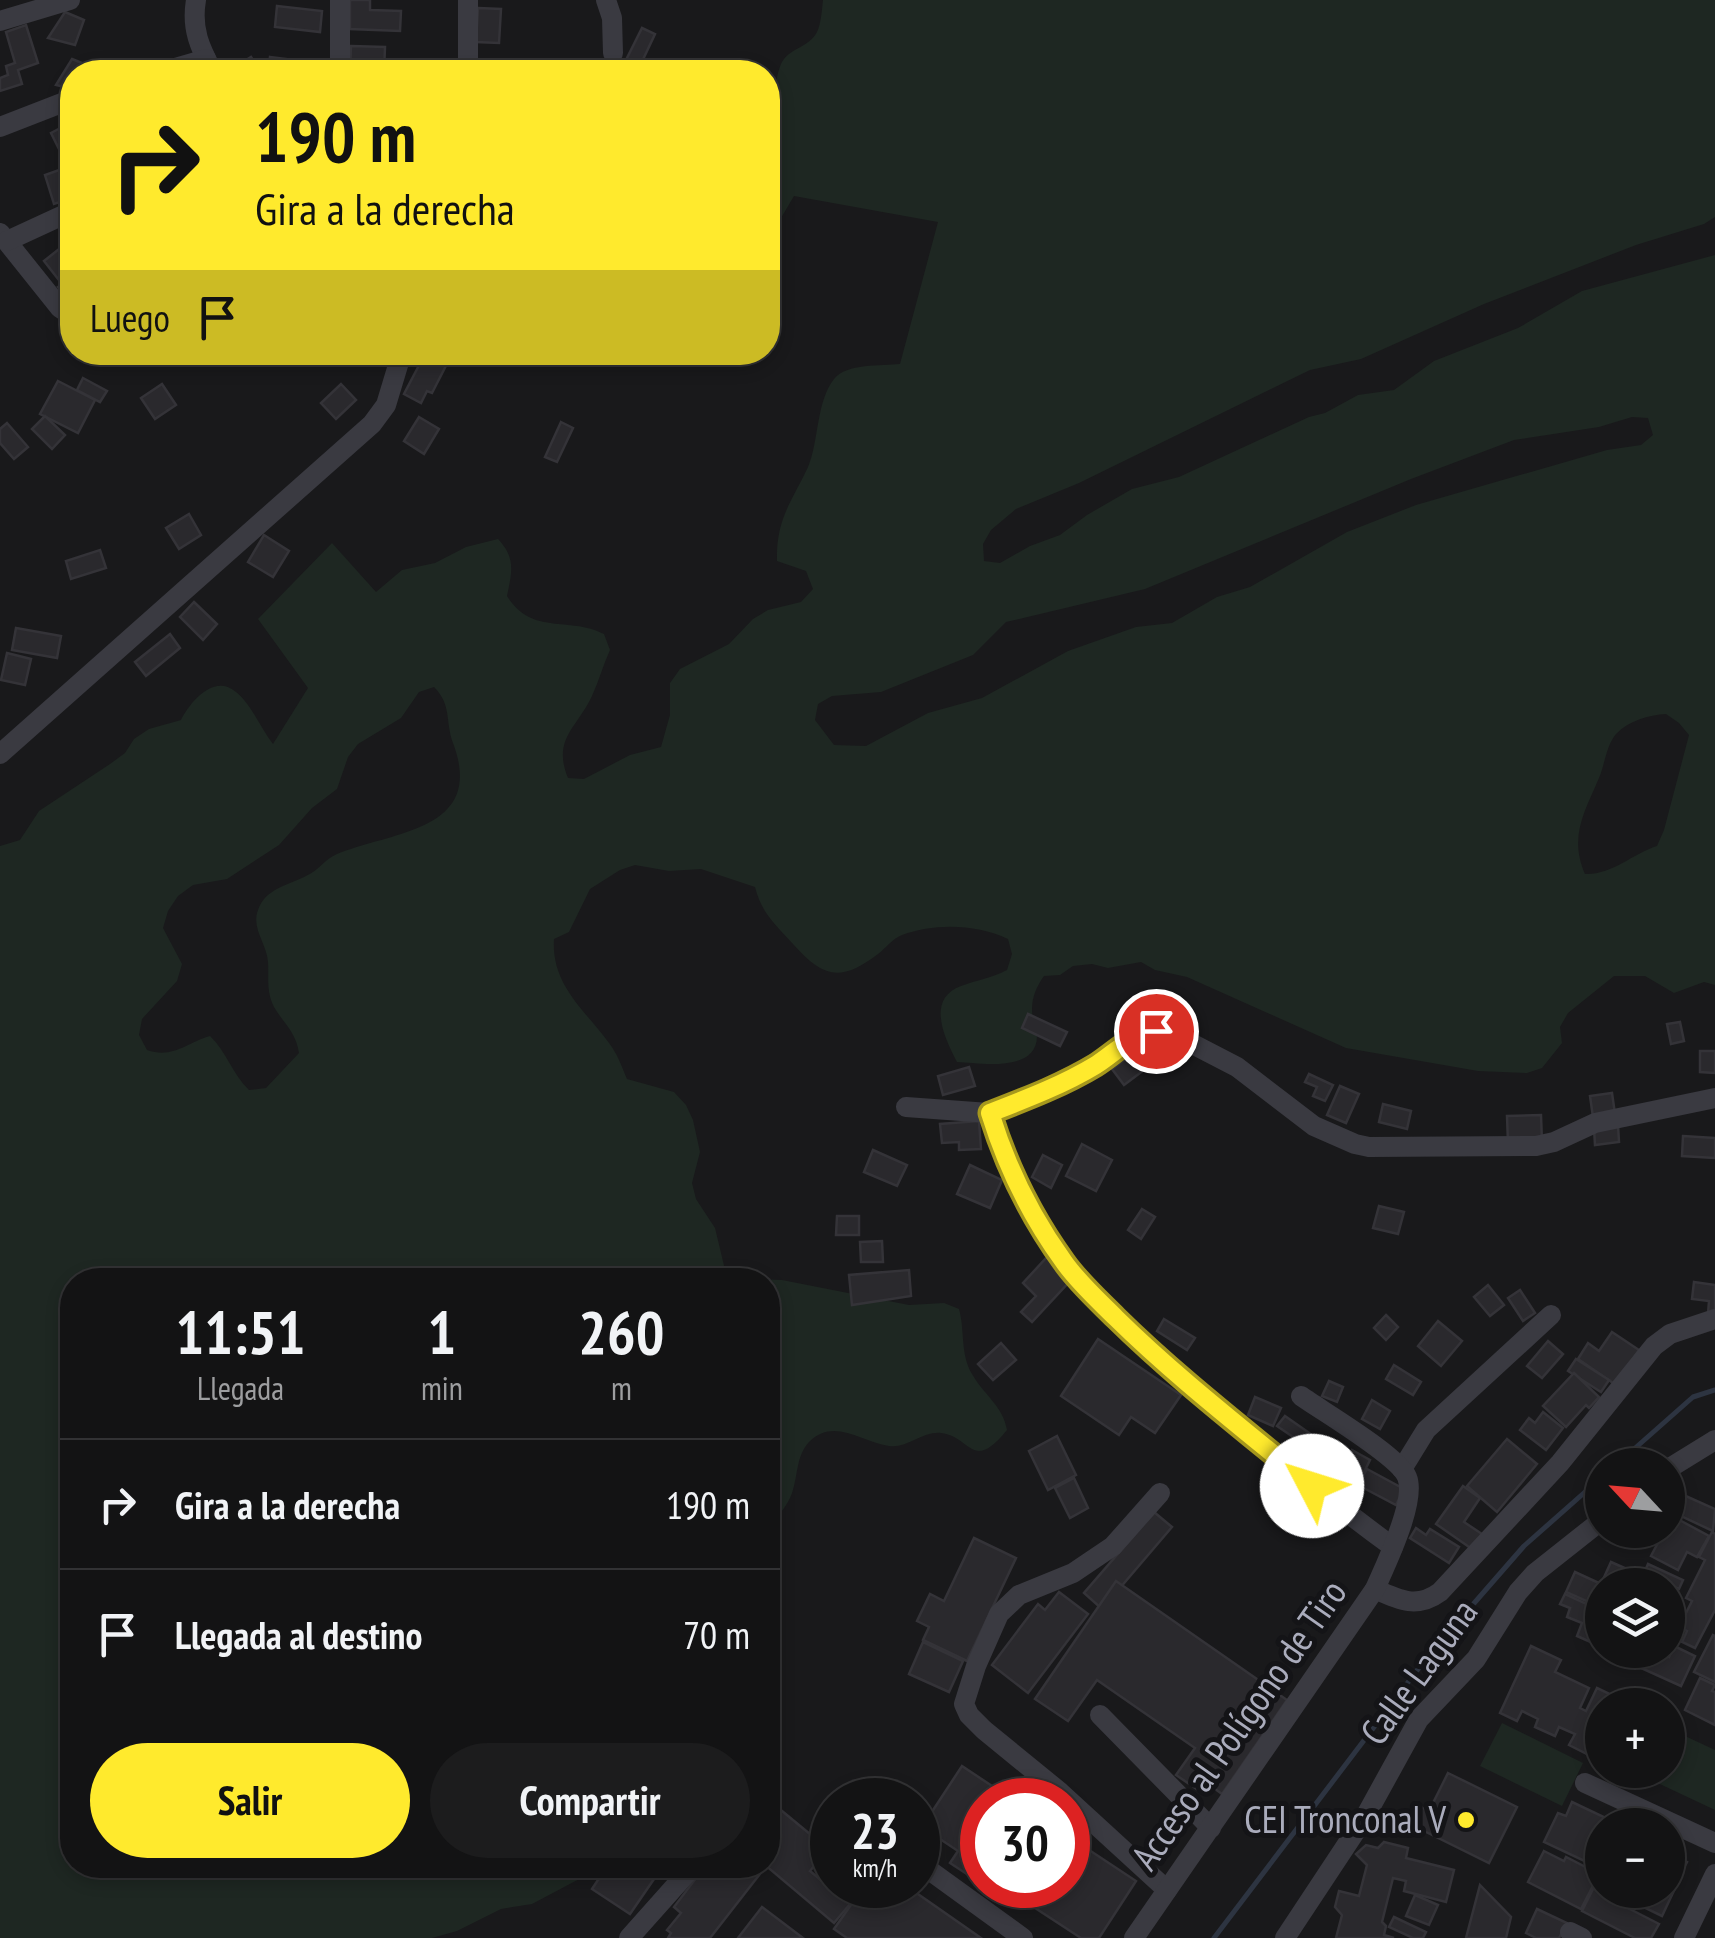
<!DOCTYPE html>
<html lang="es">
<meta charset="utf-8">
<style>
body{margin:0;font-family:"PT Sans Narrow",sans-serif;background:#1c1c1d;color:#f1f3f6;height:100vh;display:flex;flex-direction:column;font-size:38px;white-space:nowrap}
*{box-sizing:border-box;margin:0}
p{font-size:32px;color:#9d9ea0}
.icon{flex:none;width:55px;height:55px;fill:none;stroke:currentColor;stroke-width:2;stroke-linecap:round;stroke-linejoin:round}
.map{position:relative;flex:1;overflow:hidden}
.panel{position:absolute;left:60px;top:1268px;width:720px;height:610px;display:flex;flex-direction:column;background:#131314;border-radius:40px;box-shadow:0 5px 15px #0003,0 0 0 2px #323234}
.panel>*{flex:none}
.banner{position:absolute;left:60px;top:60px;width:720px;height:305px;border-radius:40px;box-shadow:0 5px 15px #0003,0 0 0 2px #323234;background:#ffea2d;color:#111;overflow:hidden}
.needle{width:65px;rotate:296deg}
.buttons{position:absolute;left:1585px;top:1448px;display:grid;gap:20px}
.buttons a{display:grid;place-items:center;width:100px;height:100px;border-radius:50%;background:#131314;box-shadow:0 5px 15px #0003,0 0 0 2px #323234;font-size:50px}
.speed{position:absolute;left:810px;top:1778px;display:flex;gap:20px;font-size:50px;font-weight:700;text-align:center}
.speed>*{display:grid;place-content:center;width:130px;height:130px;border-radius:50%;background:#131314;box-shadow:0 5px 15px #0003,0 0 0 2px #323234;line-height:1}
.speed small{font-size:25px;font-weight:400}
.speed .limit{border:15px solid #d22;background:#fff;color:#111}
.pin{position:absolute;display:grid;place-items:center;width:85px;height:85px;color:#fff;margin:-42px;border:5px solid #fff;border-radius:50%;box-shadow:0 2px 10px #0007}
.me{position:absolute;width:110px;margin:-55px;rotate:310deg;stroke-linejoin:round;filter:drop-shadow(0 0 8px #0008)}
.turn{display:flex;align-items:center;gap:35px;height:210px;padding:0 30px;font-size:45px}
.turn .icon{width:130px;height:130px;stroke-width:2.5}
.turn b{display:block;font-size:70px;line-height:85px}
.then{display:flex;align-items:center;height:95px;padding:0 30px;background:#0003;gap:20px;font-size:38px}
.eta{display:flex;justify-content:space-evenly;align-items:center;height:170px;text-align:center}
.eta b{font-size:60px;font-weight:600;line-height:70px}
.primary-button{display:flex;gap:20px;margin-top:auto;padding:20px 30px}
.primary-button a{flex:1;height:115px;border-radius:60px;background:#ffea2d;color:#111;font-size:40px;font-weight:600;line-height:115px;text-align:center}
.primary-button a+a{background:#1c1c1d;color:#f1f3f6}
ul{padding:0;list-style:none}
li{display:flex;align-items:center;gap:30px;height:130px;padding:0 30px;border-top:2px solid #323234}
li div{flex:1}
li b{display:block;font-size:38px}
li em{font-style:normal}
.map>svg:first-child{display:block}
.green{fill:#1e2722;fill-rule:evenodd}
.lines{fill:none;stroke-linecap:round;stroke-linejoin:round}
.stream{stroke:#2d3441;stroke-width:5}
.building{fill:#2a292d;stroke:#343338;stroke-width:2.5}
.minor{stroke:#3a3a41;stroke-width:20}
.route-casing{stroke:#a6981d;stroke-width:25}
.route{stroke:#ffea2d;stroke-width:18}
.poi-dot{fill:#ffea2d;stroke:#141417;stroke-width:4}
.labels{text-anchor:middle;stroke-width:10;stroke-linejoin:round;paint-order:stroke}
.street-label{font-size:38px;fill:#aaacbc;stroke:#141417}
.poi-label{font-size:38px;fill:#aaacbc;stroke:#141417;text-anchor:end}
</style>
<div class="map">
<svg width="1715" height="1938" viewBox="0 0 1715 1938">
<rect width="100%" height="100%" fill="#19191b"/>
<g class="green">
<path d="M823,0h892v217l-11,7 -68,21 -152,59 -123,55 -51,11 -231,113 -63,26 -25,21 -8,14 1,17 16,2 30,-17 30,-11 27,-20 45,-26 47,-12 130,-60 16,-4 33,-18 36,-5 40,-29 84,-33 64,-37 133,-36v730l-11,-3 -30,11 -29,-17h-31l-46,37 -8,14 2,16 -20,25 -15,5 -49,-2 -132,-23 -159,-71 -32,-7 -14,-8 -33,6 -16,-4 -19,2 -13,9 -16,1c-10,14 -14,27 -11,44 1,6 4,10 4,16 0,37 -57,27 -80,26 -13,-25 -31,-63 4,-76 16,-6 31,-8 46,-16l5,-16 -4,-15c-32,-15 -73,-16 -106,-4 -10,4 -16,13 -24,19 -39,30 -56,22 -85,-10 -18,-20 -31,-30 -38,-57l-54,-18 -32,2 -34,-6 -15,5 -30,19 -21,43 -15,7c-3,46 31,71 55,104 8,10 13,24 18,36l47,13 12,13 7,15 7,32 -8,31 4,16 19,29 12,50 55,2 127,25 35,-2 15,6c6,21 1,45 13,65 12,21 31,32 35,56 -35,43 -35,7 -66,3 -18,-2 -35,16 -52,13 -28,-4 -55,-29 -80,-4 -13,14 -11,34 -17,51 -5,15 -18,26 -24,40v-253h-696v585h520l-9,12 -51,27 -31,5 -44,22 -25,7h-432v-1092l20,-6 19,-29 71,-47 15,-11 9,-14 15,-10 32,-9c9,-18 33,-47 55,-28 16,13 25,37 37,52l35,-56 -50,-69 74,-76 44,49 26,-22 33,-7 31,-16 32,-8c18,19 14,33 9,57 25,40 61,20 97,38l6,16c-7,15 -11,31 -18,46 -15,32 -40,43 -24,82l16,1 46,-24 31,-8 9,-32v-32l10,-14 49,-25 24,-25 15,-9 33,-8 12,-13 -7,-18 -29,-10c-1,-42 14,-58 31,-94 11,-26 8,-65 26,-88 13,-16 47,-13 66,-15l38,-142 -144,-26 -26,44v-129c9,-15 6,-31 13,-47 7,-16 28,-16 36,-32 4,-8 5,-23 6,-32zM1632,417l16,1 5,17 -12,10 -34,5 -191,55 -69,27 -97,55 -33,10 -45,26 -36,4 -68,24 -86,47 -54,15 -62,33 -32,-1 -19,-25 3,-16 14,-8 49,-4 92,-37 33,-33 139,-33 266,-110 103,-39 85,-13zM434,687c18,18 11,34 19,56 33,88 -60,88 -116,111 -12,5 -19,17 -31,22 -18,9 -41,13 -48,34 -7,19 9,34 10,52 1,16 -2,29 6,45 10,17 22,25 25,46l-33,35 -17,2c-17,-16 -22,-38 -39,-54 -24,7 -37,23 -63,14l-8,-15 3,-16 35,-38 5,-17 -19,-36 5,-17 10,-15 15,-11 34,-6 52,-34 33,-37 25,-19 11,-32 10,-13 43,-26 18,-26zM1666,714l13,9 10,12 -25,95 -7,16c-25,8 -45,29 -72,28 -16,-37 -1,-61 14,-96 6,-14 7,-32 17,-44 12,-13 33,-19 50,-20z"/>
<path d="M1502,1723l81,40 -21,43 -82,-40z"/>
<path d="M1668,1728l47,22v60l-70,-33 3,-7h20z"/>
</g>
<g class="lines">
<g class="stream">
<path d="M1616,1465l77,-68 22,-7"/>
<path d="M1214,1938l214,-282 96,-110 78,-69"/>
</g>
</g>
<g class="building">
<path d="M350,0h20v10l31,1 -1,20 -50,-2z"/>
<path d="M277,6l45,5 -2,21 -45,-5z"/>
<path d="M478,8l23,1 -2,34 -23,-1z"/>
<path d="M65,12l19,8 -9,25 -27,-7z"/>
<path d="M26,25l12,38 -20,7 4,14 -22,7v-13l8,-3 -2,-9 9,-3 -9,-31z"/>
<path d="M642,28l13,6 -16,34 5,4h-24z"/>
<path d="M351,46l34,1 -1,25 -34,-1z"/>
<path d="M251,57l10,15h-34z"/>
<path d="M270,57l56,7 -1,8h-57z"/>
<path d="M72,59l20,8 -2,5h-18v17l-16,-4z"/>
<path d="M72,122v26l-11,5 -10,-20z"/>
<path d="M65,168l7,30 -18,6 -9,-29z"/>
<path d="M68,242l4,7 -1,56 -13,-18 4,-3 -18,-23z"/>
<path d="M426,352h27l-21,41 -5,-2 -6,12 -17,-9z"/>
<path d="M83,378l24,13 -7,11 -23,-12z"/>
<path d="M58,381l37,19 -17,33 -38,-19z"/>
<path d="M162,384l14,21 -21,14 -14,-21z"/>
<path d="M341,384l15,16 -20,19 -15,-16z"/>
<path d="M45,416l20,19 -13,14 -20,-20z"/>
<path d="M419,417l20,12 -15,25 -20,-13z"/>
<path d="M561,422l12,6 -16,34 -12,-5z"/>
<path d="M7,423l21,24 -14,12 -14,-16v-14z"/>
<path d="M189,514l12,21 -22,14 -13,-21z"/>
<path d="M264,535l25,16 -16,26 -25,-15z"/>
<path d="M100,550l6,18 -35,11 -5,-18z"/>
<path d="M194,602l23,22 -14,16 -23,-23z"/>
<path d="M16,628l45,8 -4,22 -45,-8z"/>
<path d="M170,634l10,14 -34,28 -11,-14z"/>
<path d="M7,653l24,6 -6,26 -24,-5z"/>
<path d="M1028,1014l39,18 -7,14 -38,-18z"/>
<path d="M1680,1022l4,19 -13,3 -4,-20z"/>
<path d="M1700,1051h15v22l-15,-1z"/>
<path d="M1145,1054l7,10 -28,21 -12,-16 15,-11 5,5z"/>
<path d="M969,1067l6,19 -32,9 -5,-19z"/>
<path d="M1309,1074l24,11 -8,16 -12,-5 4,-9 -12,-5z"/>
<path d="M1340,1086l19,8 -13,29 -19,-8z"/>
<path d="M1612,1093l3,21 -22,3 -3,-21z"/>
<path d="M1383,1104l28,7 -4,18 -28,-7z"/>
<path d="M1541,1115l1,27 -34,1 -1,-27z"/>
<path d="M979,1121l2,28 -22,1v-8l-17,1 -2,-19z"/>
<path d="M1618,1125l1,17 -24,3 -1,-17z"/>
<path d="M1683,1136l32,2v20l-33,-2z"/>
<path d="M1082,1144l30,16 -16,31 -30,-15z"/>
<path d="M873,1150l34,15 -10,21 -33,-14z"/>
<path d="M1043,1155l19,10 -11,23 -19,-11z"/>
<path d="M970,1165l32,15 -12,28 -33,-14z"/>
<path d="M1379,1206l25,6 -6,22 -25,-6z"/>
<path d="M1142,1209l13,8 -14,22 -13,-9z"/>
<path d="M837,1216h22v19h-23z"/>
<path d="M882,1241l1,21h-22l-1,-20z"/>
<path d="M1047,1257l24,23 -39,42 -11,-10 15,-16 -13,-13z"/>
<path d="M909,1270l2,26 -59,9 -3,-30z"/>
<path d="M1694,1282l21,3v29h-7l1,-13 -17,-2z"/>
<path d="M1488,1285l16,20 -14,11 -16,-19z"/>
<path d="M1520,1290l15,23 -12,8 -15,-23z"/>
<path d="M1386,1315l12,12 -12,13 -12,-12z"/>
<path d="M1164,1319l31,19 -8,12 -30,-19z"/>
<path d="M1438,1321l24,20 -21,25 -23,-20z"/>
<path d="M1612,1332l27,18 -23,35 -38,-26 10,-16 11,8z"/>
<path d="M1098,1339l83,56 -26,38 -24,-16 -12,18 -58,-39z"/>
<path d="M1548,1341l15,13 -21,24 -15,-12z"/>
<path d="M1001,1343l15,17 -23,20 -15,-16z"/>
<path d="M1576,1359l33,21 -8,12 -33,-21z"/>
<path d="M1394,1365l27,17 -8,13 -27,-16z"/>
<path d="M1574,1373l25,24 -10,11 -3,-3 -20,22 -23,-21z"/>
<path d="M1329,1381l14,6 -6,15 -15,-6z"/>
<path d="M1255,1397l26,11 -8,18 -25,-11z"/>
<path d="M1372,1400l18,11 -10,18 -18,-10z"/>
<path d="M1543,1412l20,16 -17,22 -26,-20 9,-12 6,5z"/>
<path d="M1285,1416l40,28 -7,10 -41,-28z"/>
<path d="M1057,1436l19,39 -28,15 -19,-39z"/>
<path d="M1507,1439l30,25 -40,48 -30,-26z"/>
<path d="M1352,1450l18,10 -6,12 -19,-10z"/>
<path d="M1326,1460l16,10 -11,18 -16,-10z"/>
<path d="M1346,1469l15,12 -12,16 -15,-12z"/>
<path d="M1367,1469l37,20 -8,16 -38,-20z"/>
<path d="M1074,1478l14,30 -18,10 -15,-30z"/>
<path d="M1463,1486l17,12 -16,24 18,12 -10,15 -36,-25z"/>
<path d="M1679,1493l36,16 -2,22 -43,-20z"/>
<path d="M1154,1512l18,15 -70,82 -18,-16z"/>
<path d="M1672,1516l37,20 -12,21 -10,-5 -9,18 -27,-14z"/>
<path d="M1416,1528l10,7 4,-6 29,18 -10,16 -39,-25z"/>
<path d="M1712,1532l3,2v76l-20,38 -13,-6 5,-11 -8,-4 13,-26 -6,-3 19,-38 -6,-3z"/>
<path d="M974,1538l42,20 -49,103 -44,-21 6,-13 -12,-6 13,-27 14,7z"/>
<path d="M1611,1562l25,11 -5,12h-29v23l-36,-16 9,-20 26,12z"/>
<path d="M1648,1564l35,16 -4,9 -10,-4 -1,3v-3h-29z"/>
<path d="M1116,1581l171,119 -65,94 -15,-11 -6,9 -25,-17 19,-27 -98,-68 -29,41 -33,-22z"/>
<path d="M1059,1592l29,22 -60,79 -36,-28 46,-61 7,6z"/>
<path d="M1565,1594l37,17v36l-25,-11 5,-13 -15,-6 3,-9 -10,-4z"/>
<path d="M1713,1635l2,1v46l-21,-10z"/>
<path d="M923,1642l40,19 -14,31 -40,-18z"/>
<path d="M1531,1646l30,14 -6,12 34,16 -9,20 6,3 11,-23 17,8 -4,9h-8v16l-15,33 -18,-9 6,-11 -16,-7 -4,9 -20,-9 3,-8 -16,-8 -5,10 -17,-8z"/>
<path d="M1674,1646l21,10 -14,30 -73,-33 1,-3h45l15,7z"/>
<path d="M1700,1678l15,7 -3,6 3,1v33l-30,-15z"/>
<path d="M962,1766l51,34h-31v84l-32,-21 8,-12 -36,-24z"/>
<path d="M1448,1773l69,34 -28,56 -79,-39 9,-18 10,5z"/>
<path d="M1572,1802l34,16 -10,22 5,2 -10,22 -47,-22 14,-29 8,3z"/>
<path d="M776,1806l52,43 -18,22 40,33 -16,19 -69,-58h3v-49z"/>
<path d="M1068,1836l68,45 -37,57h-18l-81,-53h68z"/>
<path d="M1384,1842l24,6 -2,10 48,12 -8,32 -42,-11 2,-10 -13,-3 -11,44 4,4 -2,9 10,3h-58l6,-23 -7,-8 4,-16 20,5 8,-31 -11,-11 10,-9 12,3z"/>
<path d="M1544,1851l20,10 2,-4 33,17 -18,35 -53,-27z"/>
<path d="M1668,1852l19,10 -7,13 -12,-6z"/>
<path d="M608,1865h25l21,14 -24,35 -38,-25z"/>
<path d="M706,1865h51l6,5 -53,68h-42l3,-5 -4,-3 14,-17 -7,-6z"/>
<path d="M1602,1871v19h30l-8,16 35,18 -8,14h-16l-53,-27z"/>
<path d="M1668,1877l10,5 -16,34 -29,-14 5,-9 6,3 3,-6h21z"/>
<path d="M865,1885h40l76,53h-134l-13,-9z"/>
<path d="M1480,1885l31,32 -5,21h-40z"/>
<path d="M1415,1895l23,10 -9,20 -23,-9z"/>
<path d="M762,1907l41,31h-65z"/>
<path d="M1537,1909l30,14 -8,15h-23l-10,-5z"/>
<path d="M1394,1917l32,15 -3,6h-10l-24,-11z"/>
</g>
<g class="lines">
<g class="minor">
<path d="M196,0c-5,29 4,48 17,72"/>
<path d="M468,0v72"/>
<path d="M606,0l6,18 1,35"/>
<path d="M0,21l70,-21"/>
<path d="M161,72l45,-13"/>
<path d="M340,72v-72"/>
<path d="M0,127l72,-28"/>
<path d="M0,233l60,75 12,8"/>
<path d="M7,241l65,-30"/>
<path d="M0,754l372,-330 14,-19 16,-53"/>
<path d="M906,1107l83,6 56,-22 51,-26 38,-28 22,-6 25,7 56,29 77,59 41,18 14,3 167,-1 18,-4 41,-19 120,-25"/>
<path d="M989,1113c18,55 41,103 75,150 37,50 91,91 138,131 63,53 125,105 191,153"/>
<path d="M1402,1469l24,-39 125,-115"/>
<path d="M1668,1469l47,-29"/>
<path d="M1160,1493l-47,53 -40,27 -54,22 -20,19 -23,52 -12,38 5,11 15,15 76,62 107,98"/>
<path d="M1375,1589c24,11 42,20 65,3l120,-129 94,-117 16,-12 45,-15"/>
<path d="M1100,1715l111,113"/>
<path d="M1585,1783l130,60"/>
<path d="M918,1862l105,76"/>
<path d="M1570,1932l12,6"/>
<path d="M629,1938l65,-73"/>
<path d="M1134,1938l241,-349c10,-23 42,-88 32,-112 -8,-21 -85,-66 -106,-81"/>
<path d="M1285,1938l80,-121 54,-98 57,-60 42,-67 17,-19 67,-53"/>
<path d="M1684,1938l31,-64"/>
</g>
</g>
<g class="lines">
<g class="route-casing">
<path id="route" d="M1156,1031c-24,3 -40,21 -60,34 -33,20 -70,34 -106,48 17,55 40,102 74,149 14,20 34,38 52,56 61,60 130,113 196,168"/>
</g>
<use href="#route" class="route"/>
</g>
<circle class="poi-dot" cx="1466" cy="1820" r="10"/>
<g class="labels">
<g class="street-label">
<text transform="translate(1419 1672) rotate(-54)" y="13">Calle Laguna</text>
<text transform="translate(1239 1725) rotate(-55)" y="13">Acceso al Polígono de Tiro</text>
</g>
<g class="poi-label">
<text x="1446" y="1833">CEI Tronconal V</text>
</g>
</g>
</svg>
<div class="buttons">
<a><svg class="needle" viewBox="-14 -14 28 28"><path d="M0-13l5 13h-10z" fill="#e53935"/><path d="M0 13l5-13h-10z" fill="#9d9ea0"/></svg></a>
<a><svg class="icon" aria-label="layers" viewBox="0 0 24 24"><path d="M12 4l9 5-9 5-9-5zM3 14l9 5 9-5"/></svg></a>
<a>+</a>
<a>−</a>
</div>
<div class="speed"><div>23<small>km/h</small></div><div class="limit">30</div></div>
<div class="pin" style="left:1156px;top:1031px;background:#d93025"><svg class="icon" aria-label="arrive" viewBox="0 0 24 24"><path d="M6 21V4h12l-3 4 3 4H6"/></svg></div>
<svg class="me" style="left:1312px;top:1486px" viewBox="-20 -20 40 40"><circle r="19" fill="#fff"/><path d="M0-13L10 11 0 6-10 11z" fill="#ffea2d"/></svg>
<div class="banner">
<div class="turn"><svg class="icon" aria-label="right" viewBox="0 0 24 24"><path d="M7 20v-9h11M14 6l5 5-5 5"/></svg><div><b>190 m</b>Gira a la derecha</div></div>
<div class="then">Luego<svg class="icon" aria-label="arrive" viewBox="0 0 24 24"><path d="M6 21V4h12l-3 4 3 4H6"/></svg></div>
</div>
<section class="panel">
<div class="eta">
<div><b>11:51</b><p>Llegada</p></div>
<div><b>1</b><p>min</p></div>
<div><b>260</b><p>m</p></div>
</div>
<ul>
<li><svg class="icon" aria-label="right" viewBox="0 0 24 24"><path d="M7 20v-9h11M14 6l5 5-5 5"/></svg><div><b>Gira a la derecha</b></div><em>190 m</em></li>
<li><svg class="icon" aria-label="arrive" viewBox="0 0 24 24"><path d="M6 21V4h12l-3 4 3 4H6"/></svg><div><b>Llegada al destino</b></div><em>70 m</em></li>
</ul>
<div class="primary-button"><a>Salir</a><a>Compartir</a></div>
</section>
</div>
